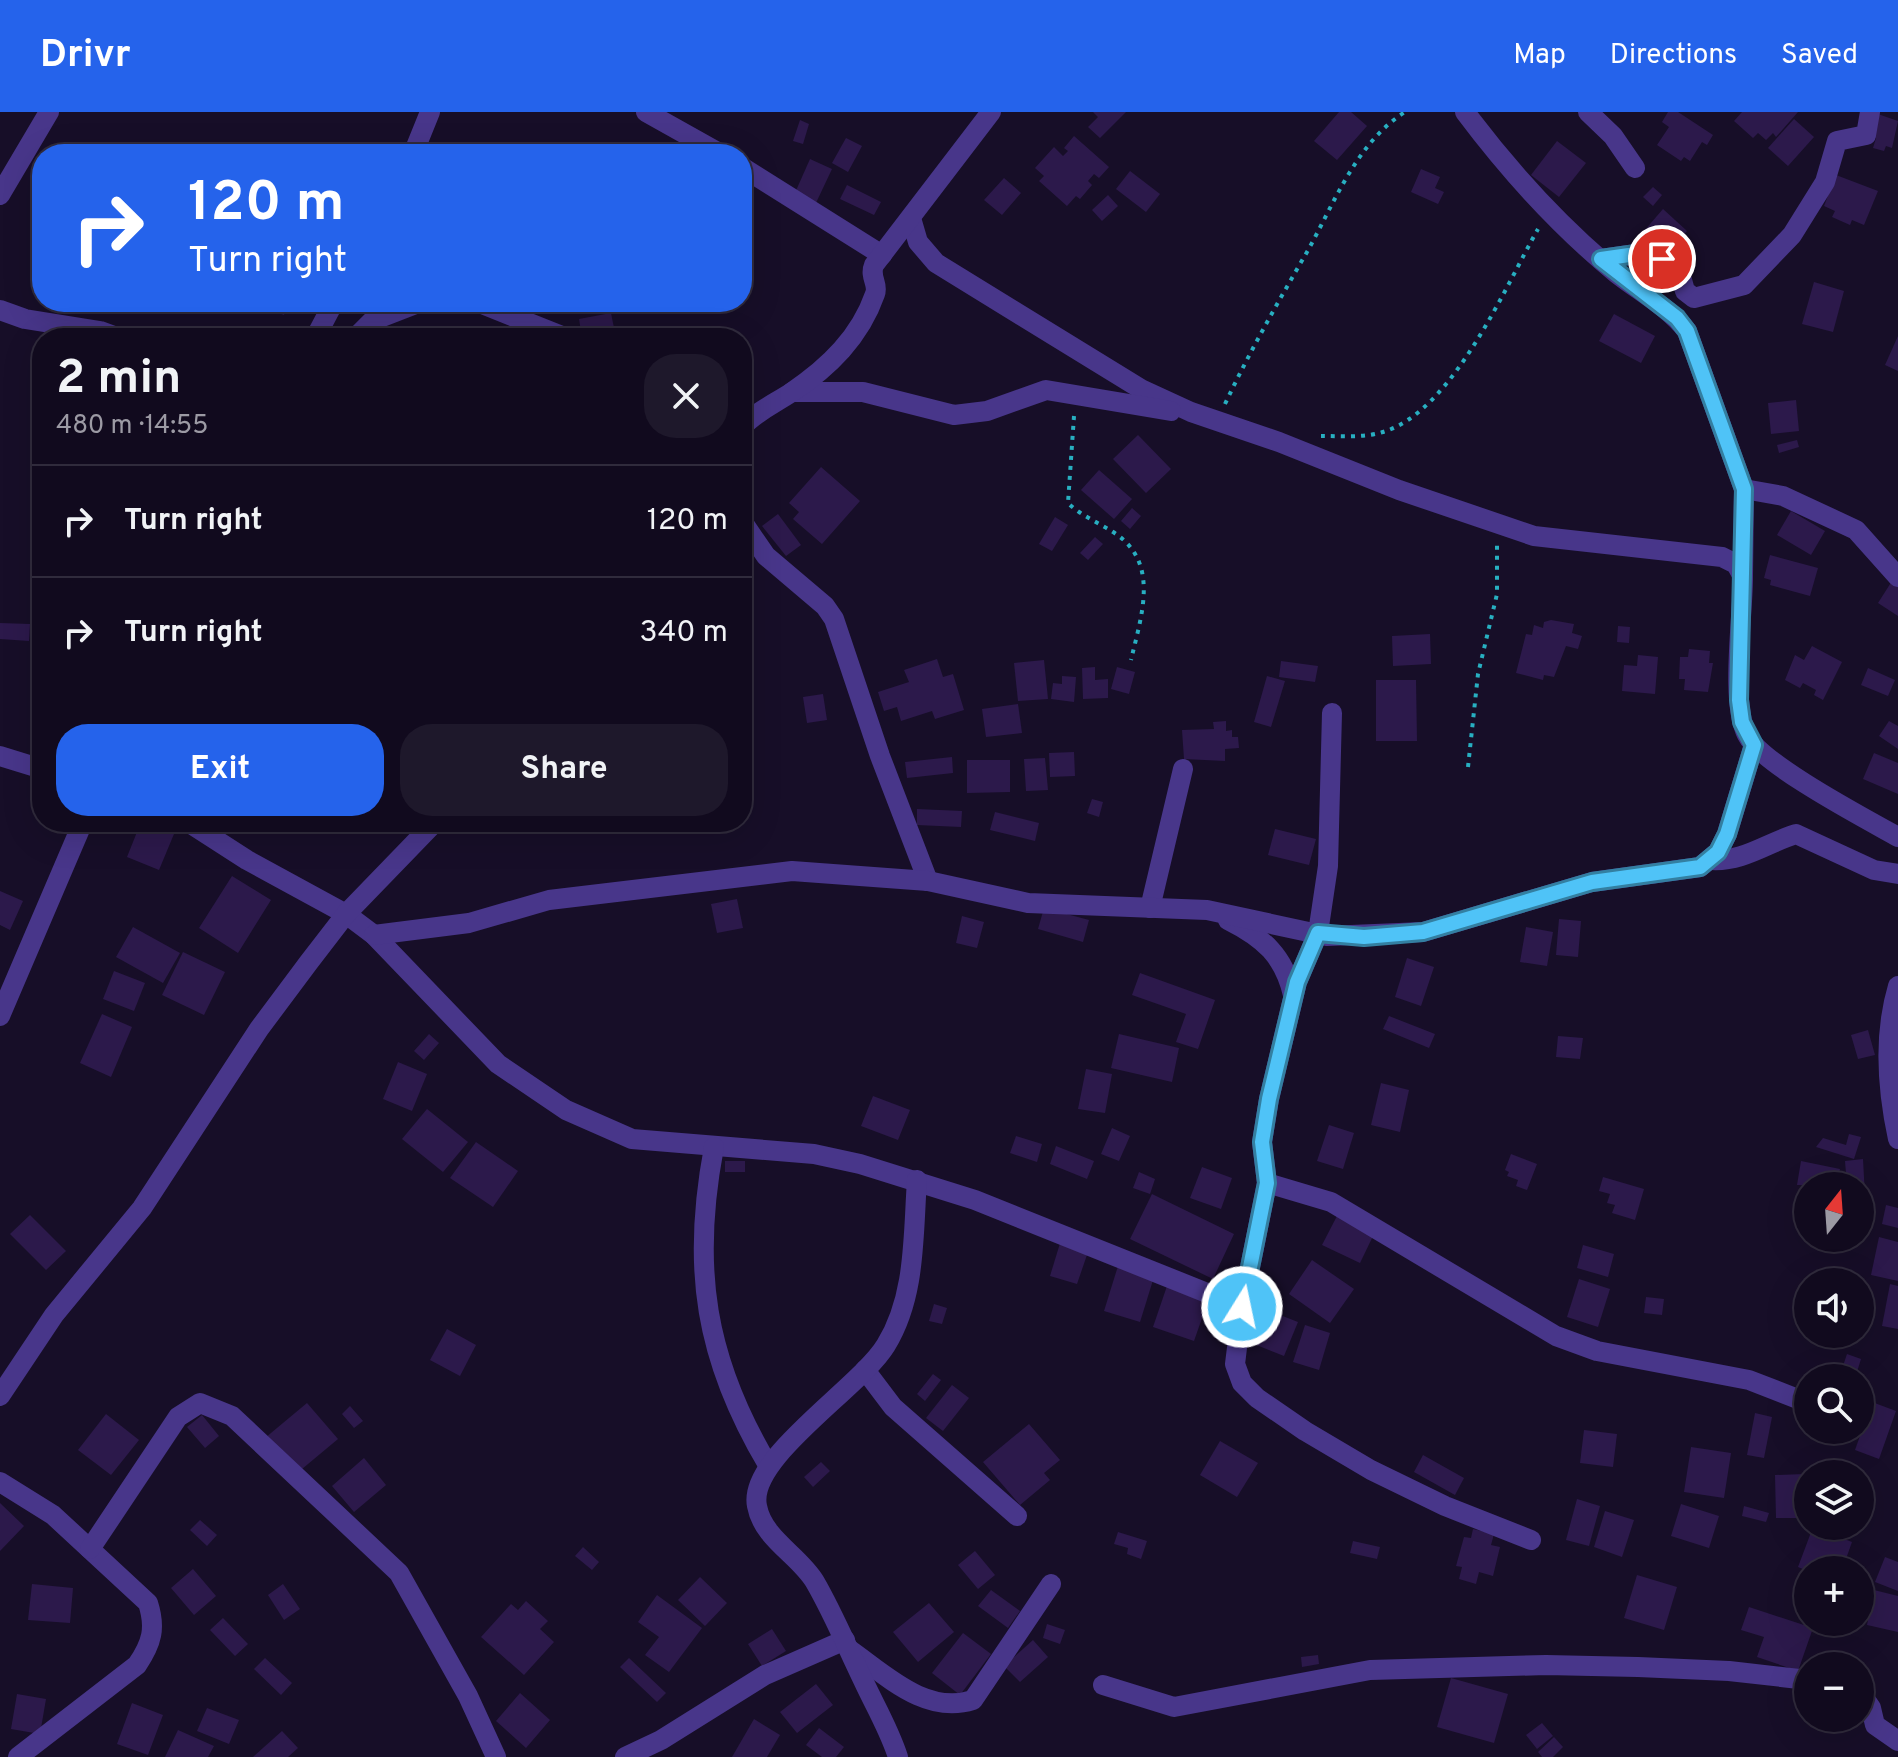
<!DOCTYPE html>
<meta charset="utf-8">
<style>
body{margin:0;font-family:Overpass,sans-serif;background:#1e182b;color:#f1f3f6;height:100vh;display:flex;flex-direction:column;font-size:30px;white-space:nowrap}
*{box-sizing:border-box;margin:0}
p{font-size:26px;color:#9c9aa4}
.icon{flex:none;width:44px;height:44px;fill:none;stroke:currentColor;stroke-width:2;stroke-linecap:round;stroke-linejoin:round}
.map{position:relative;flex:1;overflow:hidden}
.drawer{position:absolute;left:32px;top:216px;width:720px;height:504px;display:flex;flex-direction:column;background:#110a1e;border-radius:32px;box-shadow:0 8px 32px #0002,0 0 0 2px #302b3c}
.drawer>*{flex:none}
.top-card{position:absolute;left:32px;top:32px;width:720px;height:168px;border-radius:32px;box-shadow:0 8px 32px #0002,0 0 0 2px #302b3c;background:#2563eb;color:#fff;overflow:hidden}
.needle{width:52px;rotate:17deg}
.controls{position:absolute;left:1794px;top:1060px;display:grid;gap:16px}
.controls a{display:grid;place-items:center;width:80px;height:80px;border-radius:50%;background:#110a1e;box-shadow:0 8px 32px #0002,0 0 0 2px #302b3c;font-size:40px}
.pin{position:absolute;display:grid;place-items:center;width:68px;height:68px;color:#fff;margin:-34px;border:4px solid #fff;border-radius:50%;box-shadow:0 2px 8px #0007}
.me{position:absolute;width:88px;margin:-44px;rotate:10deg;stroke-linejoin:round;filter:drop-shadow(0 0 6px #0008)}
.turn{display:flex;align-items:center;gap:28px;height:168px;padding:0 24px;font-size:36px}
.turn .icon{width:104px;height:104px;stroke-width:2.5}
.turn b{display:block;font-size:56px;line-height:68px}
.round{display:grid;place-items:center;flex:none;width:84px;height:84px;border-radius:32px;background:#1e182b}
.overview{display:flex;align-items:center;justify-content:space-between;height:136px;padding:0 24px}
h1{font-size:48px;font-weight:700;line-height:60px}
.cta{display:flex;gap:16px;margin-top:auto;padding:16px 24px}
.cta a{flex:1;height:92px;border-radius:32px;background:#2563eb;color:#fff;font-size:32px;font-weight:700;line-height:92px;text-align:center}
.cta a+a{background:#1e182b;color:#f1f3f6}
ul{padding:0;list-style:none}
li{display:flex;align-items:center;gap:24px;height:112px;padding:0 24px;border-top:2px solid #302b3c}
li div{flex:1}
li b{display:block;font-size:30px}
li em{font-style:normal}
header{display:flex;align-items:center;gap:48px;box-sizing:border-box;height:112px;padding:0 40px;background:#2563eb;color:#fff}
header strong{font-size:38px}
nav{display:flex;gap:44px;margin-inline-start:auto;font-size:28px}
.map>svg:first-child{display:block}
.building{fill:#2c194b}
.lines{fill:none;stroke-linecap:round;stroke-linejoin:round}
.path{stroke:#28afc1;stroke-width:4;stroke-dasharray:4 6;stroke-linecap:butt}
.street{stroke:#48368a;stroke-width:20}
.route-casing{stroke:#337fa1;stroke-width:20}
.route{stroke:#4fc3f7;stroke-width:14}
</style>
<header>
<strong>Drivr</strong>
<nav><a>Map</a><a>Directions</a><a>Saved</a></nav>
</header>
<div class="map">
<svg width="1898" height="1645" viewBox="0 0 1898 1645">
<rect width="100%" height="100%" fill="#170e28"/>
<g class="building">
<path d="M1093,0h33l-26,26 -12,-11 10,-10z"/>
<path d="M1339,0h12l16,14 -30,34 -23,-19z"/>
<path d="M1668,0h10l35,23 -6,10 -5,-3 -12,19 -6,-4 -3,4 -24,-16 12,-18 -7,-5z"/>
<path d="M1742,0h56l-22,25 -3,-4 -7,7 -8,-7 -5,5 -19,-17z"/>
<path d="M1875,1l23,8 -6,27 -6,-2 -2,5 -11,-3 3,-10 -8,-2z"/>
<path d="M1794,7l20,18 -26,29 -20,-18z"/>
<path d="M800,8l9,4 -6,20 -10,-3z"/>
<path d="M1074,24l35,31 -10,11 -5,-4 -6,7 4,4 -12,14 -4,-3 -9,10 -28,-25 5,-5 -9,-8 19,-21 9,9 5,-5 -4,-3z"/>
<path d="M846,26l16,8 -14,26 -16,-9z"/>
<path d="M1557,29l29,22 -27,34 -28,-22z"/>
<path d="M810,47l22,10 -17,36 -21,-10z"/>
<path d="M1421,57l19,8 -5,11 9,4 -6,12 -27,-12z"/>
<path d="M1130,59l30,23 -14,18 -30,-23z"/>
<path d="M1836,63l42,16 -14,34 -12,-5 -2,5 -18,-8 3,-6 -11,-5z"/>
<path d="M1004,66l17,15 -19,22 -18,-15z"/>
<path d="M847,73l34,17 -7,13 -34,-16z"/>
<path d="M1653,75l9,8 -9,11 -10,-9z"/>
<path d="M1108,83l10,11 -16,15 -10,-11z"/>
<path d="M1663,97l24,22 -19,22 -24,-22z"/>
<path d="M1814,170l30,9 -11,41 -31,-8z"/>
<path d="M247,190h63l-3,10 -20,-6 -3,9z"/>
<path d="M611,201l5,25h-16l-1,-4 -17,3 -3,-18z"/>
<path d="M1614,202l41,22 -14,27 -42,-22z"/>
<path d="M1898,224v35l-13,-6z"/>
<path d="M1796,288l3,31 -28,3 -3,-31z"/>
<path d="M1138,323l33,34 -25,24 -33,-34z"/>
<path d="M1797,328l2,7 -20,6 -2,-8z"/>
<path d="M821,355l39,34 -38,43 -29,-25 6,-7 -10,-9z"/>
<path d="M1099,358l33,29 -18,20 -33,-29z"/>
<path d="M1132,396l9,8 -11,13 -9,-8z"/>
<path d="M1791,399l34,20 -14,24 -34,-20z"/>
<path d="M778,402l23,31 -15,11 -24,-30z"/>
<path d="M1055,405l13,8 -16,26 -13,-7z"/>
<path d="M1095,425l8,7 -15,16 -8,-7z"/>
<path d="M1770,443l48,13 -8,28 -40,-11 1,-5 -7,-2z"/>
<path d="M1892,469l6,4v31l-20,-13z"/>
<path d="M1551,508l23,4 -2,9 10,3 -4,13 -12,-3 -12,31 -10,-2 -1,5 -27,-7 10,-39 6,1 2,-10 9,3 1,-6z"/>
<path d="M0,511l30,1 -1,17 -29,-2z"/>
<path d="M1618,514l12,1 -1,16 -12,-1z"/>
<path d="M1430,522l1,30 -38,2 -1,-30z"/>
<path d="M1812,534l30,16 -19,38 -9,-5 2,-5 -13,-7 -3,5 -15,-8 10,-25 9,5z"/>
<path d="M1689,537l21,2 -1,12h4l-5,29 -24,-2 1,-11h-6l1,-22h8z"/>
<path d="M1638,543l20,2 -3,37 -33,-3 2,-26 13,1z"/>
<path d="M937,547l6,18 10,-3 11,36 -29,9 -3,-8 -31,10 -4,-14 -13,4 -6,-19 31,-10 -5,-12z"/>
<path d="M1044,548l4,39 -30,2 -4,-38z"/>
<path d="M1281,549l37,5 -3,16 -36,-5z"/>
<path d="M1095,555v13l13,-1v19l-25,1 -1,-31z"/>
<path d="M1117,555l18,5 -6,22 -18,-5z"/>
<path d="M1868,556l27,12 -7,16 -27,-11z"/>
<path d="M1062,564l14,1 -2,25 -23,-3 2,-16 9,1z"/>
<path d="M1267,564l18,5 -14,46 -17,-5z"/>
<path d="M1376,568h40l1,61h-41z"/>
<path d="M823,582l4,26 -20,3 -4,-26z"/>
<path d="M1018,592l4,29 -36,4 -4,-28z"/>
<path d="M1226,609v10l6,-1v7h6l1,11 -14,1v12l-41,-2 -2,-29 32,-1 -1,-7z"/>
<path d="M1889,609l9,5v23l-19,-13z"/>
<path d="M1074,640l1,24 -25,1 -1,-24z"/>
<path d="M1874,641l24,10v31l-35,-15z"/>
<path d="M952,645l1,16 -46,5 -2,-16z"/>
<path d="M1045,646l3,32 -22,1 -2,-32z"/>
<path d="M967,648h43v32l-43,1z"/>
<path d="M1092,687l11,3 -4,15 -12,-4z"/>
<path d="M917,697l45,2 -1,16 -44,-2z"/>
<path d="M995,700l44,11 -4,18 -45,-11z"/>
<path d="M141,710h38l-20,48 -32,-13z"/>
<path d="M589,710h44v2l-42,7z"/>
<path d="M1275,717l41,10 -7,26 -41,-10z"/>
<path d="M232,764l39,24 -33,53 -39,-25z"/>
<path d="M0,779l23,10 -13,29 -10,-5z"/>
<path d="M737,787l6,29 -26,5 -6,-29z"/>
<path d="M1044,796l45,12 -6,22 -45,-13z"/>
<path d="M962,804l22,6 -7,26 -21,-5z"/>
<path d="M1559,807l22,2 -3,36 -22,-2z"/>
<path d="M133,815l47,26 -17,30 -47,-26z"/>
<path d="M1526,815l27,5 -6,34 -27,-4z"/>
<path d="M183,840l42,20 -21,43 -42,-20z"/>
<path d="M1407,846l27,9 -13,39 -26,-9z"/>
<path d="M114,859l31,12 -11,28 -31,-12z"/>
<path d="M1140,861l75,27 -17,49 -22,-7 10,-28 -54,-19z"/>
<path d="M102,902l30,13 -21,50 -31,-14z"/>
<path d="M1389,904l46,18 -6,14 -46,-19z"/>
<path d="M1868,918l7,25 -17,4 -7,-24z"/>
<path d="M429,922l10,9 -15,17 -10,-9z"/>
<path d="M1119,922l60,14 -7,34 -61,-14z"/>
<path d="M1558,924l25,2 -3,21 -24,-2z"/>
<path d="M398,950l29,12 -15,37 -29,-12z"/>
<path d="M1086,957l26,5 -7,39 -27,-4z"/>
<path d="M1381,971l28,7 -9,42 -29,-7z"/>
<path d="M873,984l37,14 -12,30 -37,-14z"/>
<path d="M427,997l41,33 -25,30 -41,-33z"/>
<path d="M1329,1013l25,8 -11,36 -26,-8z"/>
<path d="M1112,1016l18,8 -11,25 -18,-7z"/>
<path d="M1849,1022l12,3 -7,22 -38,-12 7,-9 23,7z"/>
<path d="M1016,1024l26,8 -5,18 -27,-9z"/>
<path d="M476,1030l42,29 -25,36 -43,-29z"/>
<path d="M1056,1034l38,15 -7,18 -37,-15z"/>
<path d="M1511,1042l26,10 -10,26 -11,-4 2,-6 -11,-4 2,-4 -4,-2z"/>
<path d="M1863,1047l2,37 -5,1v-11h-13l-2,-25z"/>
<rect x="725" y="1049" width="20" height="11"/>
<path d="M1801,1049l39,8 -4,17 -39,-1z"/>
<path d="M1202,1055l30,11 -11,31 -31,-11z"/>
<path d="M1139,1060l16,7 -5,15 -17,-6z"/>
<path d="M1603,1065l41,12 -9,31 -23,-7 3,-8 -8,-2 3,-9 -11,-3z"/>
<path d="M1152,1082l82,40 -21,45 -83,-40z"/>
<path d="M1886,1093l12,3v20l-16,-4z"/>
<path d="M30,1103l36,36 -20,19 -36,-36z"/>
<path d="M1337,1104l37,18 -14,29 -38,-18z"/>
<path d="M1879,1125l19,5v39l-27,-6z"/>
<path d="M1061,1128l28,9 -12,35 -27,-8z"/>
<path d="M1583,1133l31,9 -6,23 -31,-9z"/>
<path d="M1312,1148l42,29 -24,34 -41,-29z"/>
<path d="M1118,1154l36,11 -14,45 -36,-11z"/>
<path d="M1579,1167l31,10 -12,38 -31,-10z"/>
<path d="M1890,1172l8,2v43l-16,-3z"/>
<path d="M1167,1174l41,15 -14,40 -41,-14z"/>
<path d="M1646,1185l18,2 -2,16 -18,-2z"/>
<path d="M934,1192l13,4 -5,16 -13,-3z"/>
<path d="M1262,1196l36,14 -14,34 -35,-14z"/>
<path d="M1305,1213l25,8 -11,37 -26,-8z"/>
<path d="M447,1217l29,16 -16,31 -30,-16z"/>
<path d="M1847,1242l14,5 -6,19h-16z"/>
<path d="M933,1262l8,6 -16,21 -8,-7z"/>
<path d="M952,1273l17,13 -26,33 -17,-13z"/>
<path d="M1872,1290l24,9 -17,48 -24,-9z"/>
<path d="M307,1291l31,36 -42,35 -31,-36z"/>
<path d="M350,1294l13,15 -9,7 -12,-14z"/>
<path d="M1755,1301l17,4 -8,41 -17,-3z"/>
<path d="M106,1302l33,26 -28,35 -33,-25z"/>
<path d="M202,1303l17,21 -14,12 -18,-21z"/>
<path d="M1029,1312l31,36 -16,13 6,7 -30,25 -37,-43z"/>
<path d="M1584,1318l33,4 -4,33 -33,-4z"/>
<path d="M1220,1329l38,22 -21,34 -37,-22z"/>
<path d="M1691,1335l40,6 -7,45 -40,-6z"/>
<path d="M1423,1343l41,23 -9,17 -41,-23z"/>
<path d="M364,1346l22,27 -32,27 -22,-26z"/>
<path d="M821,1350l9,9 -17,16 -9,-10z"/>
<path d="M1805,1362l1,44h-30l-1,-43z"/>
<path d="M1577,1387l23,7 -11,40 -23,-6z"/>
<path d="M0,1391l24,23 -24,25z"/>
<path d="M1681,1392l38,12 -10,32 -38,-12z"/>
<path d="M1744,1394l25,7 -3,9 -24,-6z"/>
<path d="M1605,1399l29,9 -12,37 -28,-10z"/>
<path d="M200,1408l17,15 -10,11 -17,-16z"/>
<path d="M1813,1415l39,15 -10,28 -34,1 -10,-4z"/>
<path d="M1473,1417l21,5 -3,11 9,2 -7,29 -14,-4 -3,12 -17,-5 3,-12 -6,-1 8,-29 7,1z"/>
<path d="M1118,1420l29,9 -6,18 -14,-5 1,-6 -14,-4z"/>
<path d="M1353,1429l27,6 -3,12 -27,-6z"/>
<path d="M583,1435l16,15 -7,8 -17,-14z"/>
<path d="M975,1439l20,24 -17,14 -20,-24z"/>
<path d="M1885,1445l13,5v29l-23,-9z"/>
<path d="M193,1457l23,27 -22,19 -23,-27z"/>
<path d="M1637,1463l40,12 -13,43 -40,-12z"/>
<path d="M700,1465l27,26 -22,23 -27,-26z"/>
<path d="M32,1472l41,4 -3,35 -42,-3z"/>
<path d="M283,1472l17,25 -16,11 -16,-25z"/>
<path d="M991,1478l29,21 -12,17 -30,-22z"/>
<path d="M1874,1478l24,6v36l-31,-7z"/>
<path d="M657,1483l45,33 -33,44 -24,-17 14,-18 -21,-15z"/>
<path d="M526,1489l22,20 -8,8 14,13 -30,33 -43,-38 30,-33 7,6z"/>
<path d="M929,1491l25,29 -36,30 -25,-30z"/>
<path d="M1749,1495l64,21 -15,43 -41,-14 7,-20 -23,-7z"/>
<path d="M223,1506l25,26 -13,12 -25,-26z"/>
<path d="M1047,1512l18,6 -5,14 -17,-6z"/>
<path d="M772,1517l14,22 -24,15 -14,-22z"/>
<path d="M963,1521l28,21 -31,41 -28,-22z"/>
<path d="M1033,1528l15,17 -28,25 -16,-16z"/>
<path d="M1318,1543l1,9 -17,3 -1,-10z"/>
<path d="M265,1546l27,25 -11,12 -27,-26z"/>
<path d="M629,1546l37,35 -9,9 -37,-35z"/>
<path d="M1451,1566l57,16 -14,49 -57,-16z"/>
<path d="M816,1572l17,21 -36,28 -17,-21z"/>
<path d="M520,1581l30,27 -24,28 -30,-27z"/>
<path d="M17,1582l29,5 -6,35 -29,-5z"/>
<path d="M132,1591l31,12 -15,40 -31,-11z"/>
<path d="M207,1596l32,12 -10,24 -32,-13z"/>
<path d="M754,1607l26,16 -13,22h-35z"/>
<path d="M1542,1611l11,13 -16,13 -11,-14z"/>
<path d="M819,1616l25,19 -8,10h-14l-16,-12z"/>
<path d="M178,1618l36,16 -6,11h-43z"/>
<path d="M282,1619l16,17 -10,9h-35z"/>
<path d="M1554,1625l9,10 -10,10h-11l-4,-5z"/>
</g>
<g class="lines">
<g class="path">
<path d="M1225,292c25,-53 53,-102 82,-152 27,-48 49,-109 98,-140"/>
<path d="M1074,304l-6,87c13,13 32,20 48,31 44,30 25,83 15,126"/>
<path d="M1321,324c20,0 43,2 62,-4 70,-21 122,-145 155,-203"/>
<path d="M1468,655l10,-93 19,-80v-51"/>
</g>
<g class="street">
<path d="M646,0l75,42"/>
<path d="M1465,0c45,60 93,113 151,161 24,19 51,33 71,58l57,158 -1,88"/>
<path d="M1588,0l25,24 22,32"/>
<path d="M413,42l17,-42"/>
<path d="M742,55l140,88"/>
<path d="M0,83l49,-83"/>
<path d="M911,106l7,24 18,21 205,126 50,23 88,30 120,48 135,46 188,21 14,7 7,13c0,39 -13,125 4,158 14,29 119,84 151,102"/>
<path d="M1601,147l35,-5 41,8 8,29 9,7 50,-13 48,-50 33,-53 12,-41 29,-6 4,-23"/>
<path d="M477,190l90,36"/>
<path d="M0,198l25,9 75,12 19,7"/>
<path d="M315,226l19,-36"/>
<path d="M355,226l17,-17 49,-19"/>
<path d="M792,280h71l91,23 33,-4 59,-21 125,21"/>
<path d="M742,315c15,-16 32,-23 50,-35 37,-25 68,-55 83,-98 4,-10 -6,-17 -1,-29l117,-153"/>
<path d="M1744,377l39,7 73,34 42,47"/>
<path d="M742,409l24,35 59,50 9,13 46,137 48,125"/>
<path d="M1332,601l-4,153 -10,67 -21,49 -28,117 -7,43 5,41 -25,124 -7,57 7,19 15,15 48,33 66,39 74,36 86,34"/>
<path d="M0,644l42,13"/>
<path d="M188,710l59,38 99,54 28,21 124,129 68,46 66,29 182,15 46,10 115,36 267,107"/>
<path d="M1711,748c32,2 56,-17 85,-26l78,36 24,4"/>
<path d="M1150,796l33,-139"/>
<path d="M1228,808c36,18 56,36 65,75"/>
<path d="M374,823l95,-12 80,-23 243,-29 136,10 100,22 179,7 120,26 96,-4 169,-50 108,-15 18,-15 9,-18 27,-89"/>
<path d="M1898,874c-15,50 -11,102 0,153"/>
<path d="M0,904l83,-194"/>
<path d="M714,1035c-23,121 -9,212 54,318"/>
<path d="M1267,1071l64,19 225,134 41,15 152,29 59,23"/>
<path d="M865,1258l28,37 124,109"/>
<path d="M0,1284l54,-81 88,-107 117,-179 50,-67 37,-48 89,-92"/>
<path d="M0,1370l53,33 95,88c8,25 4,40 -11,62l-119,92"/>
<path d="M90,1437l88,-132 22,-14 32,13 167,157 69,123 28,61"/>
<path d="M850,1538c37,26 76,65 123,50l78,-116"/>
<path d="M1103,1573l71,22 196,-37 176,-5 92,2 91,4 79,9"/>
<path d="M1860,1580l11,16 4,17 23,16"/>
<path d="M625,1645l36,-17 104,-65 80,-35"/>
<path d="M898,1645c-9,-28 -23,-51 -35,-77 -16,-33 -30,-67 -48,-98 -16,-27 -52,-43 -58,-76 -10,-48 103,-118 129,-161 30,-49 27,-109 31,-165"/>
</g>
</g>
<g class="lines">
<g class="route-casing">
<path id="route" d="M1242,1195l25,-124 -5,-41 7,-43 28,-117 21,-49 46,4 59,-5 169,-50 108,-15 18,-15 9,-18 27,-89 -12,-23 -3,-22 5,-211 -57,-158 -10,-13 -76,-59 35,-5 26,5"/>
</g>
<use href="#route" class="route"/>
</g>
</svg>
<div class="controls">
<a><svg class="needle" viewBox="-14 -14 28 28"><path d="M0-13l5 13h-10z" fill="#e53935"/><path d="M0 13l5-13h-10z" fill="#9c9aa4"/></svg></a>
<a><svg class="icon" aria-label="sound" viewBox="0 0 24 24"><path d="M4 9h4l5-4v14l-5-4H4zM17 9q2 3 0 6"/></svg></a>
<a><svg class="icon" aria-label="search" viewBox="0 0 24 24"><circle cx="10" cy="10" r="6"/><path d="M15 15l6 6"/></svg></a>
<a><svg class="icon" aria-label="layers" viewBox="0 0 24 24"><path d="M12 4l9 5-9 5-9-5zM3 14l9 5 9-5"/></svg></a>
<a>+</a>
<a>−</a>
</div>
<div class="pin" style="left:1662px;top:147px;background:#d93025"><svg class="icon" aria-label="arrive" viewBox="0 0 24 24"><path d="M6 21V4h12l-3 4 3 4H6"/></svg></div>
<svg class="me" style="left:1242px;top:1195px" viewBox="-20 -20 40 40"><circle r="17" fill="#4fc3f7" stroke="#fff" stroke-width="3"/><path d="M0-11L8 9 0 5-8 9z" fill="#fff"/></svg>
<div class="top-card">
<div class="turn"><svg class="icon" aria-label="right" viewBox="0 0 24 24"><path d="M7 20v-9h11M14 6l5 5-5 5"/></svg><div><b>120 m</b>Turn right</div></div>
</div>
<section class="drawer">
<div class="overview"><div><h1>2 min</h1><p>480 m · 14:55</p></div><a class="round"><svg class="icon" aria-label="close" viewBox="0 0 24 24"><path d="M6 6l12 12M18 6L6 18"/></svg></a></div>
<ul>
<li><svg class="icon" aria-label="right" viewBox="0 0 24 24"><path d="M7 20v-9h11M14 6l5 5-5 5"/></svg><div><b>Turn right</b></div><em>120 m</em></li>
<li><svg class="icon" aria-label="right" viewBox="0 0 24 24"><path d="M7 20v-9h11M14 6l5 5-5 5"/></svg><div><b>Turn right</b></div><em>340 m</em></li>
</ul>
<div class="cta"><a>Exit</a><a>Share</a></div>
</section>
</div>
